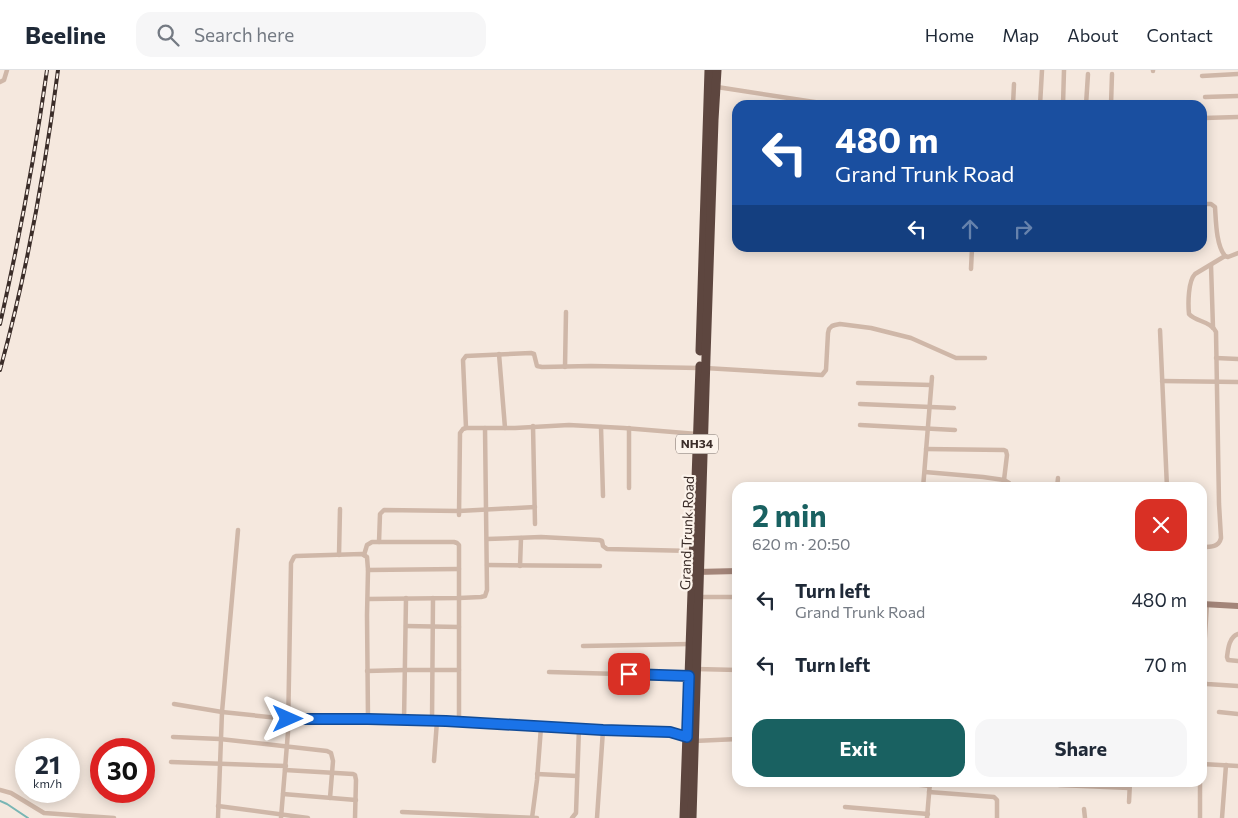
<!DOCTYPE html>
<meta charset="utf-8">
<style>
body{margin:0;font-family:Commissioner,sans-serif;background:#f6f6f7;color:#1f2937;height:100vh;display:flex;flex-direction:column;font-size:19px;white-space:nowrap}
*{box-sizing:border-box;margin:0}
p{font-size:16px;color:#747a83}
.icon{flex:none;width:28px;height:28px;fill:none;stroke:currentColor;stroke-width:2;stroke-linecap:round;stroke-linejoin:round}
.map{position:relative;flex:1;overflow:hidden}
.sheet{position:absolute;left:732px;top:412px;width:475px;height:305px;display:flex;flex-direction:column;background:#fff;border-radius:15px;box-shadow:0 2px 12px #0003}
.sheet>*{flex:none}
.banner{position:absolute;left:732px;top:30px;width:475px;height:152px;border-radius:15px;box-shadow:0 2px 12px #0003;background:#1a4fa0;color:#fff;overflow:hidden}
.speed{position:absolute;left:15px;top:668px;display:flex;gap:10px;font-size:25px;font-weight:700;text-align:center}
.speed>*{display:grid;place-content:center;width:65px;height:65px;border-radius:50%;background:#fff;box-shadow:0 2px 12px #0003;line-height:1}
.speed small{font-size:12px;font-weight:400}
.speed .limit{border:8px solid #d22;background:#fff;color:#111}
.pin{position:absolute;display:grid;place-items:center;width:42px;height:42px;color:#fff;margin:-21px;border-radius:10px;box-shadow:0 2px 8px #0006}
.me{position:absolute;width:55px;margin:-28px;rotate:90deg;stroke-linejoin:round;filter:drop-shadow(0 0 4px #0008)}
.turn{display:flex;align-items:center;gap:18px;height:105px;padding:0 20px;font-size:22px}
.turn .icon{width:65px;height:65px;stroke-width:2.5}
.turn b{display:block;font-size:35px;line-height:42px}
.lanes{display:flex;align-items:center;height:48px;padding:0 20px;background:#0003;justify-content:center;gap:25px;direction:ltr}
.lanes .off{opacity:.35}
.round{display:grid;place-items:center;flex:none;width:52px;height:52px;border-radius:15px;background:#f6f6f7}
.headline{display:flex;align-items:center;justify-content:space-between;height:85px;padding:0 20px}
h1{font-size:30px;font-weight:700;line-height:38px;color:#196161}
.action{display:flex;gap:10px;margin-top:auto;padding:10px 20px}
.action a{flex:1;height:58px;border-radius:15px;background:#196161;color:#fff;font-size:20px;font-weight:700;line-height:58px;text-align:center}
.action a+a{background:#f6f6f7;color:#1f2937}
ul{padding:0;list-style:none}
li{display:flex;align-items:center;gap:15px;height:65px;padding:0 20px}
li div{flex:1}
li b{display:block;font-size:19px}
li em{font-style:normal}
header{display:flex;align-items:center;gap:30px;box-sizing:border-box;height:70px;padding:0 25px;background:#fff;border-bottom:1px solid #e0e1e3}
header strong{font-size:24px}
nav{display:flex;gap:28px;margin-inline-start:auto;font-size:18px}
.search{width:350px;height:45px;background:#f6f6f7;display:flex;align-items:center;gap:12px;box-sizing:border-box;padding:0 18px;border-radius:15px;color:#747a83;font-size:19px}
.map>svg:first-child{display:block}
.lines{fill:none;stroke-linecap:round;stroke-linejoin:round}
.stream{stroke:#79b5b4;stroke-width:2}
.street{stroke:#cfb7a8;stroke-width:4.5}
.secondary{stroke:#a38579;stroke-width:6}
.highway{stroke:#5d463f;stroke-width:9}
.rail-casing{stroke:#3b2d29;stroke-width:4}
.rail{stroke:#fcf3eb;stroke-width:2;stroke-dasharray:5.5;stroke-linecap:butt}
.route-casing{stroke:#114b97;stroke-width:12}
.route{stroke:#1a73e8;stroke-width:9}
.labels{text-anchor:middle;stroke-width:4.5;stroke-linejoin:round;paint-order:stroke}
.shield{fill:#fcf3eb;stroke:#756863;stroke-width:1}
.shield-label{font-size:12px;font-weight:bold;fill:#3b2d29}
.street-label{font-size:14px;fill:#3b2d29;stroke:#fcf3eb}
</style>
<header>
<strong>Beeline</strong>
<div class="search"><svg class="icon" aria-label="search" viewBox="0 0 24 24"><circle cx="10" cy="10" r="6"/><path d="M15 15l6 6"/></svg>Search here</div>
<nav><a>Home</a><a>Map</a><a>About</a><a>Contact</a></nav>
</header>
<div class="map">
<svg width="1238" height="748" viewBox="0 0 1238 748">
<rect width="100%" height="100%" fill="#f5e8de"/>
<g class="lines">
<path class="stream" d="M0,731l7,3 21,14"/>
<g class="street">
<path d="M1153,0v1"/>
<path d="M1202,6l36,-2"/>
<path d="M0,12l4,-2 3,-10"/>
<path d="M717,17l117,18"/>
<path d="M1205,27l33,-1"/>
<path d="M1013,35l1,-21"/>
<path d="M1040,35l2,-35"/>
<path d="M1063,35l1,-35"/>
<path d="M1086,35l2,-31"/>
<path d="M1111,35l1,-31"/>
<path d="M1204,48l34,-1"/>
<path d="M1202,134h9l4,3c1,14 1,38 10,49l3,1 10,-4"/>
<path d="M1211,195l2,63"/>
<path d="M971,199l1,-21"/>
<path d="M1160,260l7,158"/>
<path d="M499,284l6,74"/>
<path d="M1216,288l22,1"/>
<path d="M565,297l1,-55"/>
<path d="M705,298l117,7 4,-5 2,-37 1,-4 3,-3 3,-1 5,-1 31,4 40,10 45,20h29"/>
<path d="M1162,311l76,1"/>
<path d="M858,313l73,2"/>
<path d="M860,334l94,4"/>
<path d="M860,355l95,5"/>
<path d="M533,356l2,98"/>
<path d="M601,357l2,69"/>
<path d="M466,358l-3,-68 3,-4 65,-3 3,1 3,12 5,1 49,-1 108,2"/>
<path d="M629,358v60"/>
<path d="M926,379l78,1 2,1 1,4 -3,25"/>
<path d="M925,402l58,5 21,3 5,3 3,5"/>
<path d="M923,418l9,-111"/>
<path d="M1057,418l1,-10"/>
<path d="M459,445l1,-82 3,-4 3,-1h49l54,-3 55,3 73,6"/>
<path d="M487,469l54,-2 58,3 3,1 1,5 4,3 86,2"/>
<path d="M379,472l1,-28 4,-4 75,1 76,-4"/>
<path d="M1202,477c9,0 17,0 19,-9l-2,-34 -3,-172c-5,-11 -20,-10 -27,-18 -1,-10 -1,-33 6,-40l30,-18"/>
<path d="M339,485l1,-46"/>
<path d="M364,485l3,-10 5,-3h82l3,1 2,2v177"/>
<path d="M487,495l113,1"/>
<path d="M520,496l1,-28"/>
<path d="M368,500l91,-1"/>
<path d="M698,527h40"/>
<path d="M368,529l91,-1 22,-1 4,-1 2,-6 -2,-162"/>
<path d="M1207,534l-4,62 1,16 3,2 31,2"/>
<path d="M406,556l53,1"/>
<path d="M1238,564c-9,3 -10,15 -11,23l1,3 10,1"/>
<path d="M583,576l107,-2"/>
<path d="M696,599l42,1"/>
<path d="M367,601l39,-1h53"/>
<path d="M549,602l140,4"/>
<path d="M174,634l48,8 66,7h72l86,2 157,9 67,2 17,5"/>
<path d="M1219,642l19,2"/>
<path d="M404,651l2,-123"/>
<path d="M432,651l1,-123"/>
<path d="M173,667l47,2 107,12 4,2 2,8 -3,37"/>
<path d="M694,671l44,-2"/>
<path d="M434,691l3,-40"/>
<path d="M171,692l115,4"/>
<path d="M1202,694l36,2"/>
<path d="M285,700l68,4 2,1 1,5 -1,38"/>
<path d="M537,704l40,2"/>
<path d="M895,712l35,4"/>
<path d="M1000,712l15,1"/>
<path d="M1200,712v36"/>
<path d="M1059,715l70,3"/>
<path d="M0,720l11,3 33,20 70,5"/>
<path d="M929,722l65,5 3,3v18"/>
<path d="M283,724l73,6"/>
<path d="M1129,732l1,-20"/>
<path d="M218,736l90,12"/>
<path d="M845,737l83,7"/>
<path d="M1084,739l1,9"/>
<path d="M402,742l135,6"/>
<path d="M218,748l4,-106 16,-182"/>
<path d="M281,748l7,-86 3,-169 3,-6 2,-1 66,-2 5,3 1,13 -1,45 1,104"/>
<path d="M532,748l5,-38 4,-53"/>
<path d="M572,748l4,-5 3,-85"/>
<path d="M597,748l6,-88"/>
<path d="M927,748l3,-36"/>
<path d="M1222,748l4,-53"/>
</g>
<g class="secondary">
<path d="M696,502l42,-1"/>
<path d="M1202,534l36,2"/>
</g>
<g class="highway">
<path d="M700,281l9,-281"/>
<path d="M684,748l16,-452"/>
<path d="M692,748l14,-461 8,-237 3,-50"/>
</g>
<g class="rail-casing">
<g id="rail">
<path d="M0,254c19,-84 35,-169 47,-254"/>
<path d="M0,300c27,-98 45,-199 58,-300"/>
</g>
</g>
<use href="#rail" class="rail"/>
</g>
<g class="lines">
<g class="route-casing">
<path id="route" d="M288,649h80l78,2 157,9 67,2 17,5 2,-61 -60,-2"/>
</g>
<use href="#route" class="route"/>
</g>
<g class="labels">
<rect class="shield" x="676" y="364.5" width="42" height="19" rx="4"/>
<g class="shield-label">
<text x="697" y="378">NH34</text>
</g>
<g class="street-label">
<text transform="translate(687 463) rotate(-88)" y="5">Grand Trunk Road</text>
</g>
</g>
</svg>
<div class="speed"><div>21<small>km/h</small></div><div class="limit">30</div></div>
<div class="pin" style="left:629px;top:604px;background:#d93025"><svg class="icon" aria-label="arrive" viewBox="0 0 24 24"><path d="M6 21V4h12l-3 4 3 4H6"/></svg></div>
<svg class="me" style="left:288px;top:649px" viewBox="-20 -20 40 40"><path d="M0-17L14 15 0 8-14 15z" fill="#1a73e8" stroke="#fff" stroke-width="4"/></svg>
<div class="banner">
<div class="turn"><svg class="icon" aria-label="left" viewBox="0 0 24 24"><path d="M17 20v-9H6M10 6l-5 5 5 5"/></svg><div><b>480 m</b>Grand Trunk Road</div></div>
<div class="lanes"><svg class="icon" aria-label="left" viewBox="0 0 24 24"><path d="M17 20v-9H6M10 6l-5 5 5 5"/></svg><svg class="icon off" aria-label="ahead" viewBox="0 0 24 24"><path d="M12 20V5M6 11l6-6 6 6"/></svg><svg class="icon off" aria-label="right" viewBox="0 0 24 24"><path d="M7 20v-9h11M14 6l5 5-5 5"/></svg></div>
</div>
<section class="sheet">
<div class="headline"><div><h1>2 min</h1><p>620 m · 20:50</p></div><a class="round" style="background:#d93025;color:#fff"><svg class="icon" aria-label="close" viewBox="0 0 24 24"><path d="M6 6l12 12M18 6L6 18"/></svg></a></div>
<ul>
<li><svg class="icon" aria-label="left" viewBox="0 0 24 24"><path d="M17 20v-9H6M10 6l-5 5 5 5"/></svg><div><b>Turn left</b><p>Grand Trunk Road</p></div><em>480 m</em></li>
<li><svg class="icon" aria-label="left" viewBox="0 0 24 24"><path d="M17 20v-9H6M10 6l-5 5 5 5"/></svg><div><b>Turn left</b></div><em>70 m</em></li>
</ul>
<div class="action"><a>Exit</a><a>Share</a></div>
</section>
</div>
